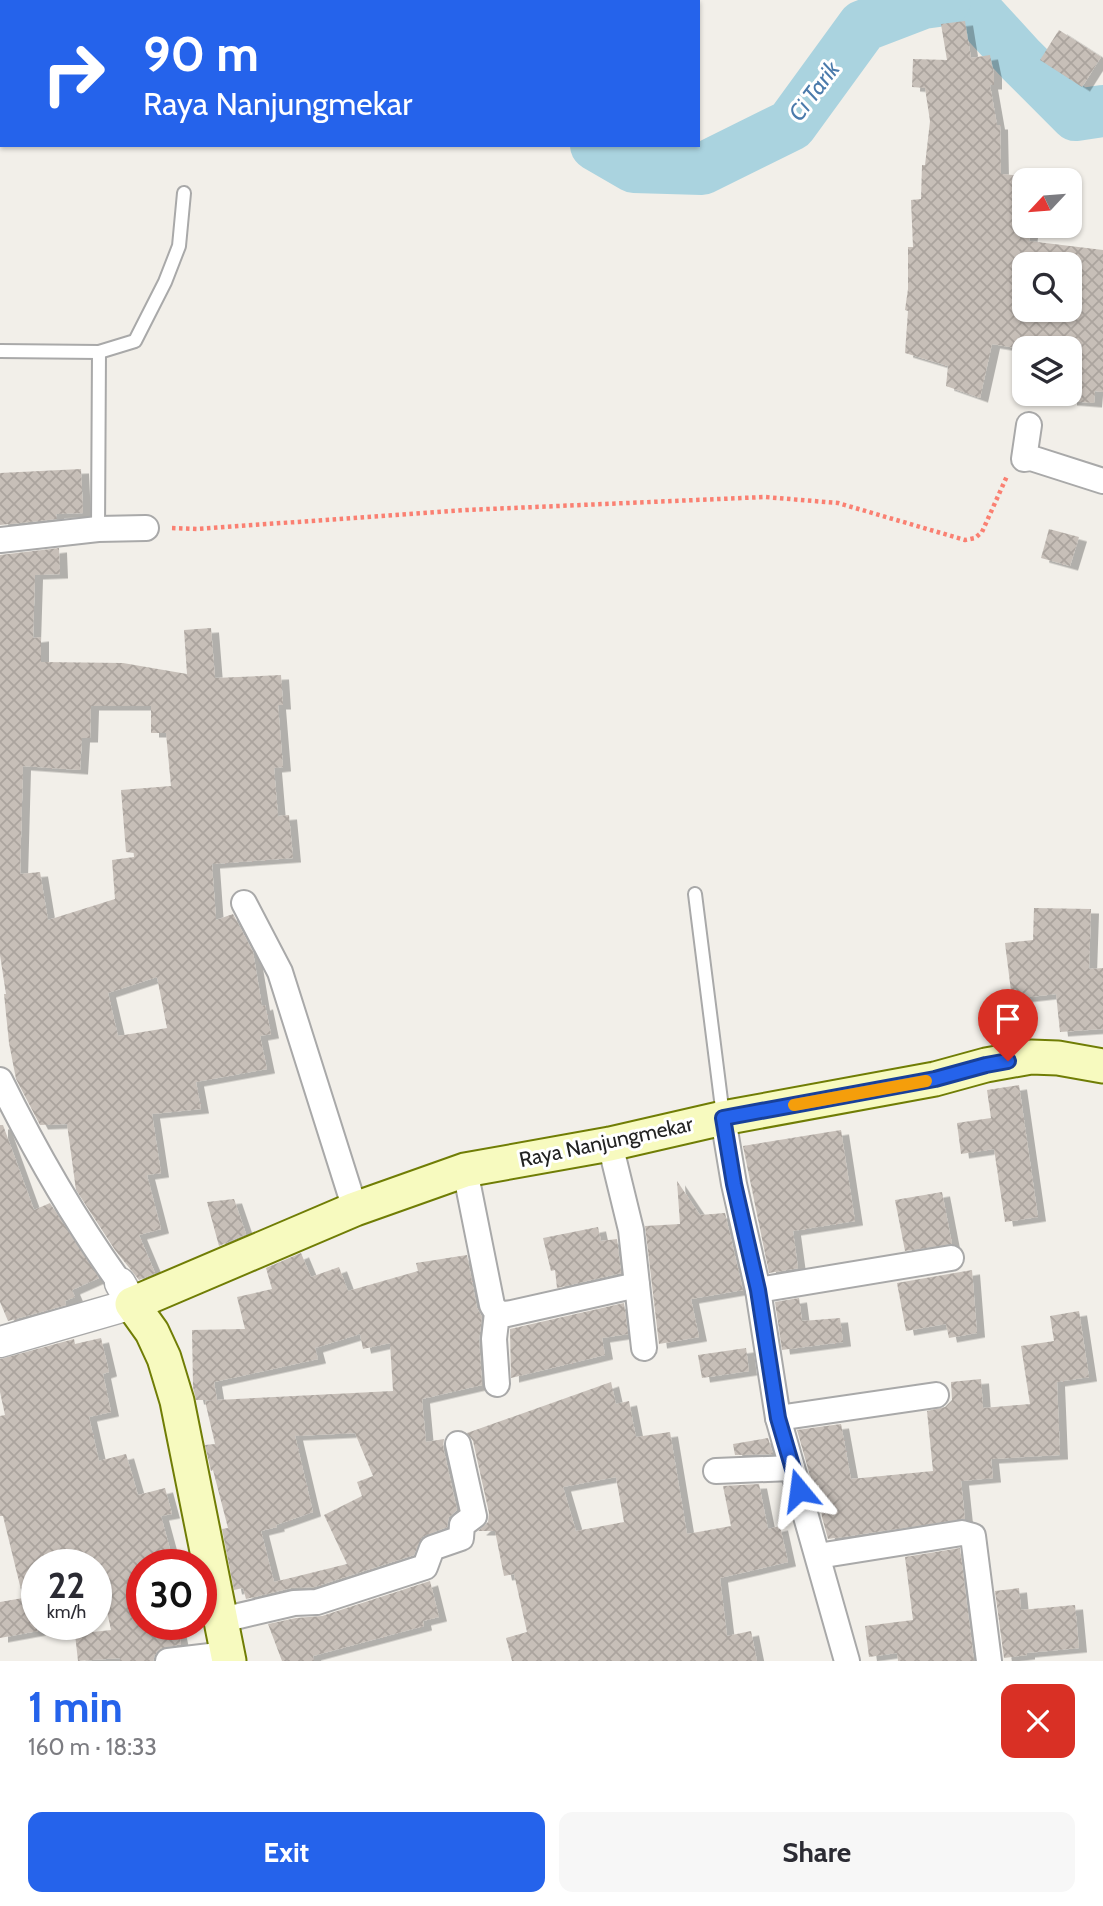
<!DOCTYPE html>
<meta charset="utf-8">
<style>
body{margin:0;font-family:Cabin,sans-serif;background:#f7f7f7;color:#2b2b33;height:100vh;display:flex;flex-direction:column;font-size:26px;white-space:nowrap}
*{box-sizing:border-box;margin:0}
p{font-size:23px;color:#7c7c81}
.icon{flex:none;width:38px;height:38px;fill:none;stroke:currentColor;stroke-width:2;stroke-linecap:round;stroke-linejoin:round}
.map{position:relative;height:1661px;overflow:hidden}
.drawer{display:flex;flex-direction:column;background:#fff;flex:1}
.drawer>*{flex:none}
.hud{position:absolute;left:0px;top:0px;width:700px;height:147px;box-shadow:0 2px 5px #0004;background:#2563eb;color:#fff;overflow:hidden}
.needle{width:46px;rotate:244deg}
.fabs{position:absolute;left:1012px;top:168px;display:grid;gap:14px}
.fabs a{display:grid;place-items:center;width:70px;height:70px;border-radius:14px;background:#fff;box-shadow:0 2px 5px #0004;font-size:35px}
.speed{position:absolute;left:21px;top:1549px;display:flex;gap:14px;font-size:35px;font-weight:700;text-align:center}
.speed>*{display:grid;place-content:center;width:91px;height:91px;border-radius:50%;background:#fff;box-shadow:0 2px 5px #0004;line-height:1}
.speed small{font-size:18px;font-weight:400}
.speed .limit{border:10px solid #d22;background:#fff;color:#111}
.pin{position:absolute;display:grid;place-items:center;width:60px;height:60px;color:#fff;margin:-72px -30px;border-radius:50% 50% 50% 0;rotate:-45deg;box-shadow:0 0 7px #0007}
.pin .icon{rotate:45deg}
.me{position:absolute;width:77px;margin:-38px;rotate:344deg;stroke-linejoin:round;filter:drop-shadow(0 0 5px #0008)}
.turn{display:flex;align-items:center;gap:24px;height:147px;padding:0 28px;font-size:32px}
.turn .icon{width:91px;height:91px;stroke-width:2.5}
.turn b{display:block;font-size:49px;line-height:60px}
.round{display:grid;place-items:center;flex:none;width:74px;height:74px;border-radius:14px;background:#f7f7f7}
.head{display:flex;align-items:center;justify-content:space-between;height:119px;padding:0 28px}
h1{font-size:42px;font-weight:700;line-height:52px;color:#2563eb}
.primary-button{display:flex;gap:14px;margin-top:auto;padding:14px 28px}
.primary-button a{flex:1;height:80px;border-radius:14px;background:#2563eb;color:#fff;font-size:28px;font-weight:700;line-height:80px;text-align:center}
.primary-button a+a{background:#f7f7f7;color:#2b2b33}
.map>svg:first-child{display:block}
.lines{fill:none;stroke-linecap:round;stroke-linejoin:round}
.river{stroke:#aad3df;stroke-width:52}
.building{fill:url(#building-cross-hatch);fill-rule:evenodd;filter:url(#shadow)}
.service-casing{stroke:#a9a9a9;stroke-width:16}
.minor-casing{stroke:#a9a9a9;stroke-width:28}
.tertiary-casing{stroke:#a9a9a9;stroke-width:33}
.secondary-casing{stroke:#707d05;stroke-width:37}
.path{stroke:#fa8072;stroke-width:4.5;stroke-dasharray:3.5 3.5;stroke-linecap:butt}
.service{stroke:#fff;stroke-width:12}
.minor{stroke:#fff;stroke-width:24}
.tertiary{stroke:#fff;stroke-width:30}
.secondary{stroke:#f7fabf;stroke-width:33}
.route-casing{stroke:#184099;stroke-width:18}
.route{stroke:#2563eb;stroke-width:12}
.slow{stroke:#f59e0b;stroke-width:12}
.labels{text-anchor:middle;stroke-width:6;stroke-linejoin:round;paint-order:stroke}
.street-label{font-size:21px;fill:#222;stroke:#fff}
.water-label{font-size:23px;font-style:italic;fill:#4a7aab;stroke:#fff}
</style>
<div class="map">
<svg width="1103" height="1661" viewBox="0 0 1103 1661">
<defs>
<pattern id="building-cross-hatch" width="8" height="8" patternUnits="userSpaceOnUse" patternTransform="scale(1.75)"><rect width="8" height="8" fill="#c7bfb8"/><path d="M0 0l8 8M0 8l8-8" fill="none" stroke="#aba49e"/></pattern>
<filter id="shadow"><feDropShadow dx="8" dy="4.5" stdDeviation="0" flood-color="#0004"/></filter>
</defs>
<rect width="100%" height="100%" fill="#f2efe9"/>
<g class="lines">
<g class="river">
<path d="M966,0l55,60 55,55 27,-4"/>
<path d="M525,2l1,-2"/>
<path d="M596,145l38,22 68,2 89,-44 72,-99 60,-23 22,-3"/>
</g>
</g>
<g class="building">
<path d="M965,21l6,37 19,-3 4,19v11h-4l7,40h3l1,49 23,2v50h7l-2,15 74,9v142l-8,-1 -1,12 -25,-2v-53h-53l-24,-4 -12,54 -34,-12 2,-20 -43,-13 3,-42 -3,-1 3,-21v-42h5l-2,-47 10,-1 1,-34h3l5,-44 -5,-33 -13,-1 1,-28 34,1 -6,-36zM1024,264h45v46h-45z"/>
<path d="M1059,30l42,27 -19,30 -42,-27z"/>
<path d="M81,469l2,44 -27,1 1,5 -57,6v-52z"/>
<path d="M1049,529l30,8 -9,29 -29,-8z"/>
<path d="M59,548l1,26 -25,1 -2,63 8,-1v25l82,1 64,11 -3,-44 27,-2 4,50 66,-3 2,30h-5l5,62 -9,1 4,48 11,-1 4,43 -81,6 4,56 17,-6 20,38 9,54 3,-1 6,29 -11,2 7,33 -71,13 5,27 -49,5 9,59 -14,2 14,54 -22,6 16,38 -16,7 -24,-30 -39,-60 -9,-66 -27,1 -24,-46 -7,-36 -5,-49h2l-6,-39v-400zM91,706h60v27h15l5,53 -50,4 5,62 8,1v4l-22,3 3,39 -67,21 -8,-48 -20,2 3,-108 57,4 2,-32h8zM157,977l10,51 -49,8 -10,-43z"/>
<path d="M1034,908l57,1 -2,60 14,-1v61l-43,3 -4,-38 -44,5 -7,-56 28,-3z"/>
<path d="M1019,1085l19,132 -33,5 -11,-73 -33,5 -4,-31 34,-5 -4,-28z"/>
<path d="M0,1125h3l31,85 16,-7 49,75 -27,12 3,7 -10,4 1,4 -58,16 -8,-19z"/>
<path d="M841,1130l14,91 -62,10 5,37 -29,5 -26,-127z"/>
<path d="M677,1181l23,34 25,-2 18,77 -52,9 8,38 -40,7 -14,-118 35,-2z"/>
<path d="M942,1192l10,52 -47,7 -10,-51z"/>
<path d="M234,1199l12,35 -27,12 -12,-44z"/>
<path d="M598,1227l3,14 16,-2 4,34 -64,15 -2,-18 -4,1 -8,-33z"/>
<path d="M301,1253l10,24 28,-10 9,24 70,-20 -2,-8 51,-8 10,53 5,9 -3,23 3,45 -60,14 4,43 18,-3 -1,8 14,63 -8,7 -2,10 -25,10 -8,18 -100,32 -23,1 -45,11 -3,-11 -9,2 -12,-61 6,-1 -15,-58 -2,1 -6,-26 10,-1 -10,-43 9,-1h-18l-3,-13 -1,-57 53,-1 -8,-32 35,-8 -6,-21zM360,1334l3,15 27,-6 3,48 -176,9 -3,-18 104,-23 -3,-11zM355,1433l18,43 -16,6 5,14 -38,19 23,49 -73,18 -13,-51 16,-4 -1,-2 37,-13 -18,-76z"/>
<path d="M972,1270l5,63 -28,5 -3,-14 -40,7 -9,-48z"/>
<path d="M799,1298l3,23 38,-3 3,24 -61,8 -7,-48z"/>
<path d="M624,1303l4,31 -26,4 3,17 -94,23 -1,-49z"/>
<path d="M1079,1311l10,66 -32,5 3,73 -69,4 2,19 -32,3 4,38 -137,20 -6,-22 -3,-32 -6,1 -16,-56 44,-6 10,55 82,-8 -6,-60 18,-4 7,-7 -1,-18 30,-3 2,29 47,-4 -9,-58 33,-5 -4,-25z"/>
<path d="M101,1338l8,34 -6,2 8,38 -22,5 10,44 27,-7 12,41 27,-7 7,26 -11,2 13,48h-32v60h35l4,20 -21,5 -5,6 -2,6h-33v-3l-42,3 -3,-27 36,-4 -14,-66h-60l-1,55 2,12 -38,7v-36l23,-4 -20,-82h-3v-100l5,-1 -5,-23v-33l74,-20 1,5z"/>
<path d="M746,1348l3,23 -47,7 -4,-23z"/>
<path d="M611,1382l5,22 13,-3 7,36 34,-5 17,102 44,-8 -8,-40 36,-2 9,45 12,-3 8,36 -68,16 7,58 24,-5 6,30h-245l-6,-23 21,-6 -13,-58 -10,2 -9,-45h-17l10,-9 1,-9 -16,-72 -6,-8zM616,1477l8,45 -48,9 -13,-44z"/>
<path d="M768,1438l5,16 -38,1 -2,-11z"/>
<path d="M960,1548l14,113h-76l-1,-8 -28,4 -4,-31 48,-6 -8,-63z"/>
<path d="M430,1581l9,36 -16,4 1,5 -111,30 1,5h-32l-14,-37 28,-6 26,-2z"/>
<path d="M1019,1588l2,22 54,-5 4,43 -52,5v2l-23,3 -9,-67z"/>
</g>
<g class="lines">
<g class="service-casing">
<g id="service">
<path d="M0,351l99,1 36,-11 30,-59 14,-36 5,-53"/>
<path d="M98,529l1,-177"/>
<path d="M695,894l28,222"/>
</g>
</g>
<g class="minor-casing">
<g id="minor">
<path d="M1029,425l-5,34 7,-1 72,23"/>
<path d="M0,540l98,-11 48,-1"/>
<path d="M244,903l36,69 75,237"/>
<path d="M0,1080c35,71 74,139 120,203"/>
<path d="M723,1118l11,66 24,106 20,128 69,243"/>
<path d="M610,1144l21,86 13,118"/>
<path d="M465,1170l27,135 5,8 -3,26 3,45"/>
<path d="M758,1290l193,-32"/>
<path d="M497,1313l10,1 130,-29"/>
<path d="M778,1418l158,-23"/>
<path d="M716,1471l76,-3"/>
<path d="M818,1556l144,-23 11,3 16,125"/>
<path d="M222,1620l72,-17 23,-1 108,-35 7,-19 29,-10 1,-13 12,-9 -16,-72"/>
<path d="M168,1661l59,-7"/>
</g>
</g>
<g class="tertiary-casing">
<path id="tertiary" d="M0,1342l132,-38 -12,-21"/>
</g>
<g class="secondary-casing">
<path id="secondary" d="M229,1661l-52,-260 -13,-43 -12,-26 -20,-28 223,-95 110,-39 145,-26 113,-26 212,-39 51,-14 45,-8 27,1 45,8"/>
</g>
<path class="path" d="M172,528l25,1 269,-19 299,-13 73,6 127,37 10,-2 7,-6 25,-56"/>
<use href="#service" class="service"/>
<use href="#minor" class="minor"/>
<use href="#tertiary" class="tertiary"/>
<use href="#secondary" class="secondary"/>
</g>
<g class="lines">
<g class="route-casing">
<path id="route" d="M799,1490l-21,-72 -20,-128 -24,-106 -11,-66 212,-39 51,-14 22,-4"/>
</g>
<use href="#route" class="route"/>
<path class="slow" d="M794,1105l132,-24"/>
</g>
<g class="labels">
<g class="street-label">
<text transform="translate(606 1142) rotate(-12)" y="7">Raya Nanjungmekar</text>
</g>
<g class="water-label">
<text transform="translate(814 91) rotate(-53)" y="8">Ci Tarik</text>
</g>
</g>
</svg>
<div class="fabs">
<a><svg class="needle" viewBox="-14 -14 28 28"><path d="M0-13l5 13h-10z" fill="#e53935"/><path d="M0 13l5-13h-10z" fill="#7c7c81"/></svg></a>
<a><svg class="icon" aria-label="search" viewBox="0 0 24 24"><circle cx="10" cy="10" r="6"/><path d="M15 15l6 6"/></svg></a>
<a><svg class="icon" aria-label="layers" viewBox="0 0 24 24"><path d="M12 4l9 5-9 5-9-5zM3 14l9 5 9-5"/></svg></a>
</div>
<div class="speed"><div>22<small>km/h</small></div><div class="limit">30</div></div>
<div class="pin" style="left:1008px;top:1061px;background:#d93025"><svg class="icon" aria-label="arrive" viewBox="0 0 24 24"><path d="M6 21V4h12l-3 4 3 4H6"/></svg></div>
<svg class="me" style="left:799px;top:1490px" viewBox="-20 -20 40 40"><path d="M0-17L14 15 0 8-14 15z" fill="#2563eb" stroke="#fff" stroke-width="4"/></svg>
<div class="hud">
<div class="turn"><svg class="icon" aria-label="right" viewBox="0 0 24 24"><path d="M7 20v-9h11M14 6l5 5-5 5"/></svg><div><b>90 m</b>Raya Nanjungmekar</div></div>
</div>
</div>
<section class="drawer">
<div class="head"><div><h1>1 min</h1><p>160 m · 18:33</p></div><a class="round" style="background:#d93025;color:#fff"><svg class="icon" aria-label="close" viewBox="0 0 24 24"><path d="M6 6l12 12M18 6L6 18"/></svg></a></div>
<div class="primary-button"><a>Exit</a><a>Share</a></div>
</section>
